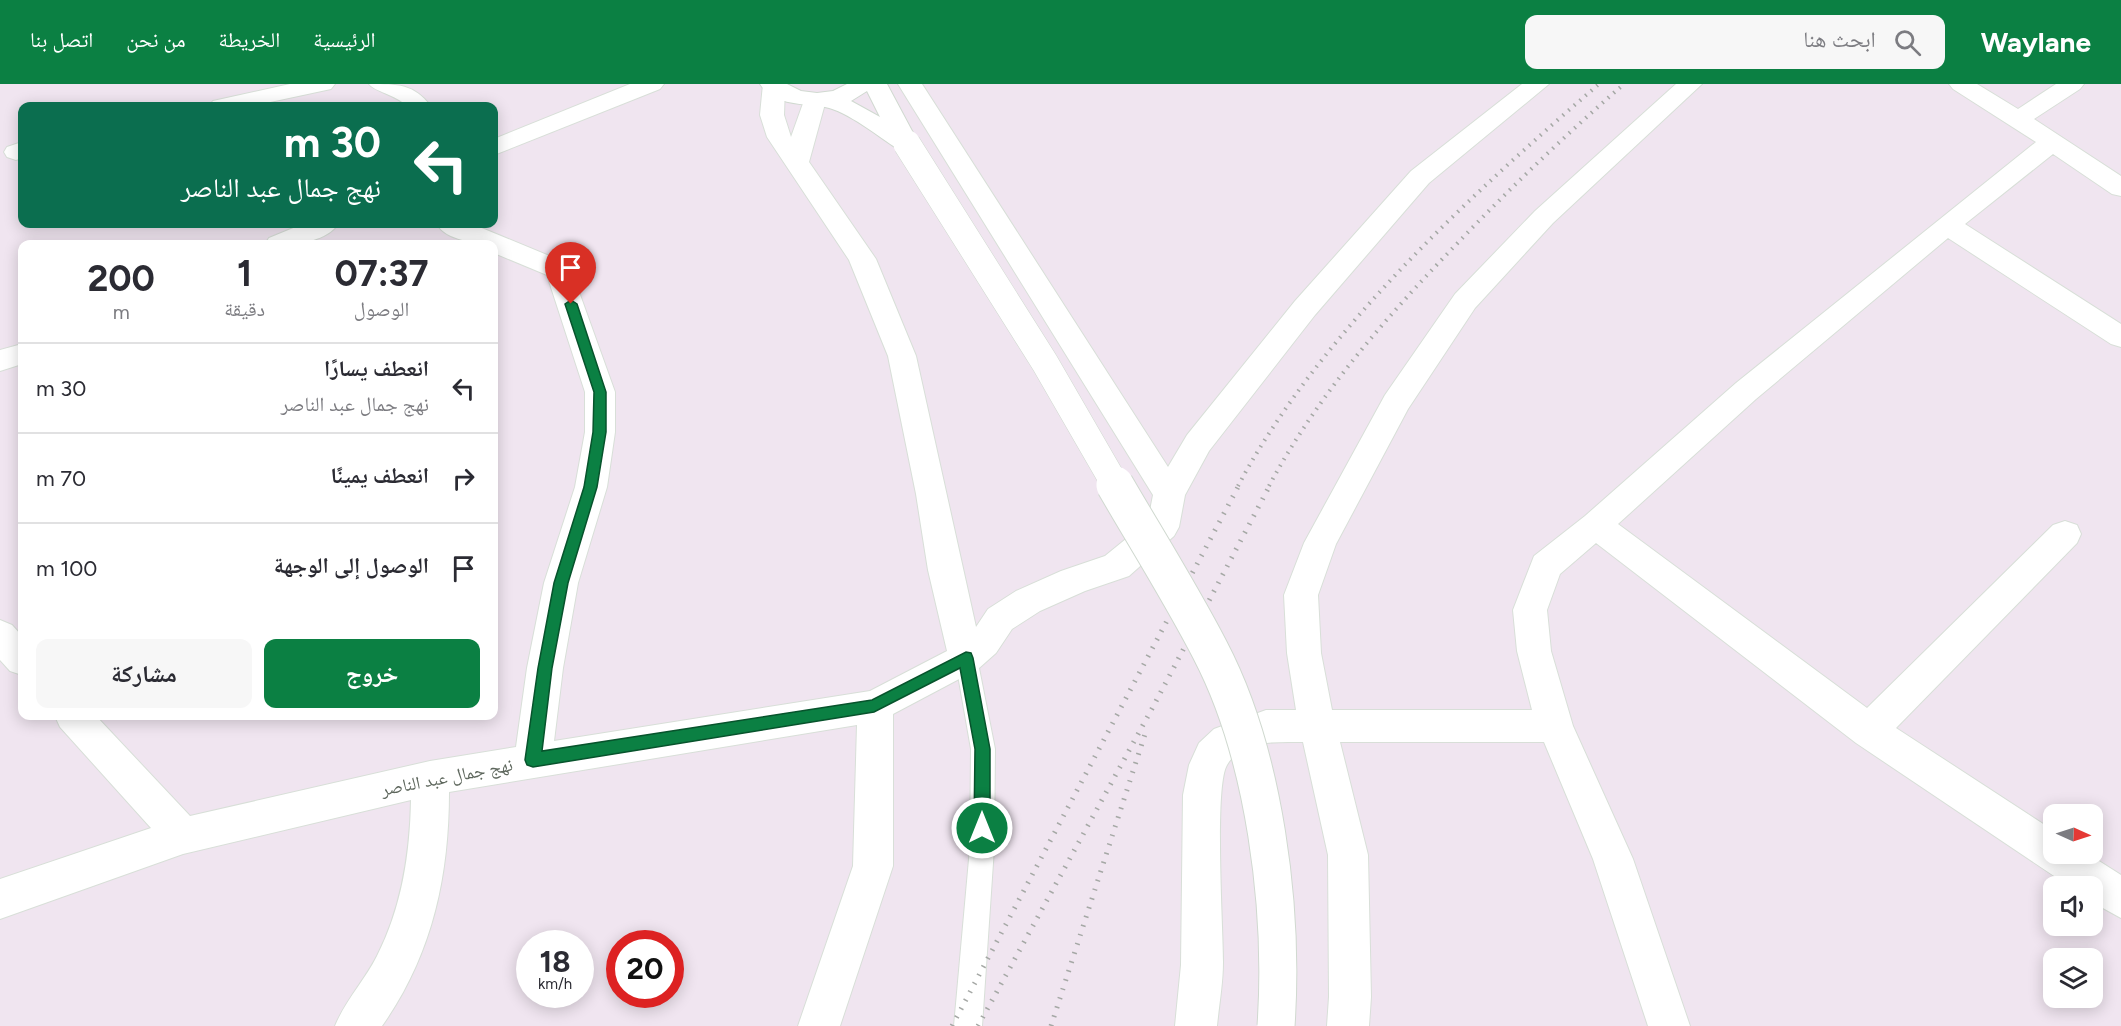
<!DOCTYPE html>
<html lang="ar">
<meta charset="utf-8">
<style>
body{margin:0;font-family:Figtree,"Noto Naskh Arabic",sans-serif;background:#f7f7f7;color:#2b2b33;direction:rtl;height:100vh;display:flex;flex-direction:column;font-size:22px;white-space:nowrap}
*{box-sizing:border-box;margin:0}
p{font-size:20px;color:#7c7c81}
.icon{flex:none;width:33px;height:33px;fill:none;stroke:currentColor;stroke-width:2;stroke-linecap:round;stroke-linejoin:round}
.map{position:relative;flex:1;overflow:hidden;direction:ltr}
.details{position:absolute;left:18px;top:156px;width:480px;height:480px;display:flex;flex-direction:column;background:#fff;border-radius:12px;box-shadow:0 3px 15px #0003;direction:rtl}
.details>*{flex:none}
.hud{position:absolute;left:18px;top:18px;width:480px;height:126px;border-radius:12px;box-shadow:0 3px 15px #0003;direction:rtl;background:#0b6e4f;color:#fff;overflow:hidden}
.needle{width:39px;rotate:93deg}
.buttons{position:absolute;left:2043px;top:720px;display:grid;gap:12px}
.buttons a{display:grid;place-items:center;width:60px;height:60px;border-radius:12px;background:#fff;box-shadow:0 3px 15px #0003;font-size:30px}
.speed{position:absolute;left:516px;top:846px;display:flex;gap:12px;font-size:30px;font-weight:700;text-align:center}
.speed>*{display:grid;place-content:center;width:78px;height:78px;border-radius:50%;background:#fff;box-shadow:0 3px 15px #0003;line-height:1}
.speed small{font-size:15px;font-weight:400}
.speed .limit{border:9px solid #d22;background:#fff;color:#111}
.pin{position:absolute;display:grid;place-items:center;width:51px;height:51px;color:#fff;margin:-62px -26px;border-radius:50% 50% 50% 0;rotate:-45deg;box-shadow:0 0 6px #0007}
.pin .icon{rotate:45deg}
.me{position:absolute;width:66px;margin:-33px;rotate:0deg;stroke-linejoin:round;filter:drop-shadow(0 0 4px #0008)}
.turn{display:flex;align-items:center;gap:21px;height:126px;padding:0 18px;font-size:27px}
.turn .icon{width:78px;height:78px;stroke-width:2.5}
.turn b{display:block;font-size:42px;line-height:51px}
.eta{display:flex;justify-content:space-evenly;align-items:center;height:102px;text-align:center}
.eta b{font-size:36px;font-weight:700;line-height:42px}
.action{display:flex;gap:12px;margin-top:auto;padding:12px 18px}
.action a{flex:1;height:69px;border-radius:12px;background:#0b8043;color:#fff;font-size:24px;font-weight:700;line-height:69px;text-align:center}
.action a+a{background:#f7f7f7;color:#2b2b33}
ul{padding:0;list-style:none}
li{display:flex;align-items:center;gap:18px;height:90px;padding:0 18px;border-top:2px solid #e1e1e2}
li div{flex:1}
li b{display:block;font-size:22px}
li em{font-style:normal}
header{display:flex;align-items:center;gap:36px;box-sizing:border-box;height:84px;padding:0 30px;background:#0b8043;color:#fff}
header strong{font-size:28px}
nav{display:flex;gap:33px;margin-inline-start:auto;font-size:21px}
.search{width:420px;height:54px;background:#f7f7f7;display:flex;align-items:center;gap:15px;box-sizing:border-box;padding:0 21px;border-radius:12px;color:#7c7c81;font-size:22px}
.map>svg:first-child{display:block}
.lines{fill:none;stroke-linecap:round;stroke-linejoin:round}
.service-casing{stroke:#d8dfd8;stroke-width:2}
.minor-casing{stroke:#d8dfd8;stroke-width:2}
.secondary-casing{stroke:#d0d9d0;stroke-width:2}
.service{fill:#fff;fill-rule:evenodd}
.minor{fill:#fff;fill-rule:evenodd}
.secondary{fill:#fff;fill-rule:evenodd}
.rail-far1{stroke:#a5a8a5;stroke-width:4;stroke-dasharray:1.5 6;stroke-linecap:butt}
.rail{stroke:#a5a8a5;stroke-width:5;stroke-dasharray:1.5 8;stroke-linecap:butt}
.secondary-bridge-far1-casing{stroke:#d0d9d0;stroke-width:28;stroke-linecap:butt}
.secondary-bridge-casing{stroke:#d0d9d0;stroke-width:39;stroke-linecap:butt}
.secondary-bridge-far1{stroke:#fff;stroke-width:27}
.secondary-bridge{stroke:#fff;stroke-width:37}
.route{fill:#0b8043;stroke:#07532c;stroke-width:1.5}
.labels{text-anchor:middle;stroke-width:6;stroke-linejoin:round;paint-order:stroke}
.street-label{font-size:18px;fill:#5e675d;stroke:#fff}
</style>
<header>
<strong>Waylane</strong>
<div class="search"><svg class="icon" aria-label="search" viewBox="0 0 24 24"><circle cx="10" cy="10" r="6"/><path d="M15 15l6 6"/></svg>ابحث هنا</div>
<nav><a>الرئيسية</a><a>الخريطة</a><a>من نحن</a><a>اتصل بنا</a></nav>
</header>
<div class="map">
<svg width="2121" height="942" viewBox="0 0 2121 942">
<rect width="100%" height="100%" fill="#f0e5f0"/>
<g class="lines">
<g class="service-casing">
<path id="service" d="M966,564l8,3 3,7 18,91 -1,99 -12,178h-28l16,-178 1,-99 -16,-91 3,-7z"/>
</g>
<g class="minor-casing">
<g id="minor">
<path d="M290,0h45l-4,5 -79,17h-43l4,-5z"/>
<path d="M369,0c30,0 44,0 62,22h-24c-12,-12 -32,-14 -38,-22z"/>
<path d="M630,0h34l-4,5 -166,66v-16z"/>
<path d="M763,0h20l2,2 -1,29 7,22 15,-42 8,-2 8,2 4,5 -17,62 67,97 40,97 60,271 12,-18 28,-18 45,-20 44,-15 43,-35 5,-26 -255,-411h24l246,383 19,-32 108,-134 116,-130 111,-87h27l-120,99 -114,132 -106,136 -24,44 -6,32 -5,9 -45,40 -44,15 -45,20 -28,18 -16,24 -18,16 -85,45v152l-53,160h-42l55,-160 4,-141 -408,67c0,85 -17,163 -67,234h-47c10,-25 30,-46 42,-70 25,-49 33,-102 34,-156l-228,54 -183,65v-40l151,-51 -91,-101 -5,-11h41l94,100 240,-55 86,-14 11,-79 17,-85 31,-96 10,-55v-40l-38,-117 -53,-22v-9c-17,0 -49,-4 -57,-20h35l97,40 46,128v40l-8,55 -29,96 -15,85 -9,73 316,-50 77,-40 -19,-81 -12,-76 -28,-138 -39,-96 -82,-123 -7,-22z"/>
<path d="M1676,0h26l-149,139 -78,85 -67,101 -72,135 -18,51 3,58 11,57h200l-15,-59 -4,-41 21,-54 51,-40 151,-133 300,-241 -83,-53 -4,-5h28l41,25 38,-25h28l-4,5 -46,30 87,57v20l-9,-2 -59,-40 -88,70 156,100v23l-10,-3 -163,-106 -192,161 -138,125 249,184 186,-183 12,-4 12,4 4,9 -4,9 -181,185 158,103v23h34l33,21v43l-29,-16v-16h-23l-213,-143 -260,-200 -36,31 -13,36 4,41 22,75 60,133 57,167h-42l-55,-167 -49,-117h-204l28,113 3,142 -2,29h-42l2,-29 -1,-142 -25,-113c-25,0 -61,-3 -76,23 -13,21 -4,163 -4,197 0,21 -4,43 -6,64h-42l6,-61 2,-170 6,-30 10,-22 15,-14 52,-19h30l-9,-57 -3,-58 20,-52 81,-148 70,-101 80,-83z"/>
<path d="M22,58v16l-6,2 -9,-3 -3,-5 3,-5z"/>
<path d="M303,140h35c-13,20 -52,22 -73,20l4,-6z"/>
<path d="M22,260v20l-22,7v-21z"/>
<path d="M0,536l12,5 10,11v39l-12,-4 -10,-11z"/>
</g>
</g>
<g class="secondary-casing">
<path id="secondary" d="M760,0h27l14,7 16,2 16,-2 14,-7h40l32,60 -3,5 -9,2 -9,-2c-19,-12 -51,-38 -73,-42 -23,-4 -50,-1 -65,-23zM867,7l13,26 -29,-16z"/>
</g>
<use href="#service" class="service"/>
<use href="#minor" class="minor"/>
<use href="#secondary" class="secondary"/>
<g class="rail-far1">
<path d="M1238,402c81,-152 231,-290 361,-402"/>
<path d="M1269,402c47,-88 112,-163 180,-234 56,-59 114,-115 175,-168"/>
</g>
<g class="rail">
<path d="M952,942l287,-541"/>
<path d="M978,942l176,-321 116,-220"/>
<path d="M1051,942l94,-292"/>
</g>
<g class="secondary-bridge-far1-casing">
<path id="secondary-bridge-far1" d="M907,60l138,219 71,123"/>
</g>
<g class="secondary-bridge-casing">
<path id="secondary-bridge" d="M1115,401c32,55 66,109 95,165 55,105 74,259 66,376"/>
</g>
<use href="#secondary-bridge-far1" class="secondary-bridge-far1"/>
<use href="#secondary-bridge" class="secondary-bridge"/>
</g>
<path class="route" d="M571,216l6,4 29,88v40l-9,55 -29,96 -16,85 -10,83 330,-51 94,-48 5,1 2,5 17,91v79l-2,6 -6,2 -5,-2 -3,-6 1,-79 -15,-81 -86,44 -341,55 -6,-2 -2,-5 13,-92 16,-85 30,-96 9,-55 1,-40 -29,-88z"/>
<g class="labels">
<g class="street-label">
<text transform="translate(447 693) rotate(-11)" y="6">نهج جمال عبد الناصر</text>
</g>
</g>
</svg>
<div class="buttons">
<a><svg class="needle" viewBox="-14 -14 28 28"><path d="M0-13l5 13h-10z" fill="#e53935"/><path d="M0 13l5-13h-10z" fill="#7c7c81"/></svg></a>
<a><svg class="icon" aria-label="sound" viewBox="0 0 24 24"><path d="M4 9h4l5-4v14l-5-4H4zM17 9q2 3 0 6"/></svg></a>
<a><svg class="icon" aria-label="layers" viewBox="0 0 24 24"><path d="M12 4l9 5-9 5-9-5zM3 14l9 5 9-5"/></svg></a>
</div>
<div class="speed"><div>18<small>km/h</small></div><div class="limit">20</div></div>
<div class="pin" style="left:571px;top:220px;background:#d93025"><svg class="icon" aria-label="arrive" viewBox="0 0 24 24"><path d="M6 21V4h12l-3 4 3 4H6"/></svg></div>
<svg class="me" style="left:982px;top:744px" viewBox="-20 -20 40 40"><circle r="17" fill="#0b8043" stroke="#fff" stroke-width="3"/><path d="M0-11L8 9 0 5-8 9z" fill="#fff"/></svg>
<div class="hud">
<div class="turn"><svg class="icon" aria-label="left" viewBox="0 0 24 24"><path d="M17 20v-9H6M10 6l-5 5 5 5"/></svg><div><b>30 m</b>نهج جمال عبد الناصر</div></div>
</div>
<section class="details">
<div class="eta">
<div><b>07:37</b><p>الوصول</p></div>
<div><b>1</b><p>دقيقة</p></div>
<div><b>200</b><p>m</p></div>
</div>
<ul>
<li><svg class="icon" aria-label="left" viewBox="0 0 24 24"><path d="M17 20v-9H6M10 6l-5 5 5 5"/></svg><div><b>انعطف يسارًا</b><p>نهج جمال عبد الناصر</p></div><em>30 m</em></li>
<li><svg class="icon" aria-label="right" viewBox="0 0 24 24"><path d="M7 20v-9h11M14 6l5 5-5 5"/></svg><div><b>انعطف يمينًا</b></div><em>70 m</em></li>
<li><svg class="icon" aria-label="arrive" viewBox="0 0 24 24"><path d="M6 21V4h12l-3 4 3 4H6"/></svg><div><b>الوصول إلى الوجهة</b></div><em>100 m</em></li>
</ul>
<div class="action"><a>خروج</a><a>مشاركة</a></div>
</section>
</div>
